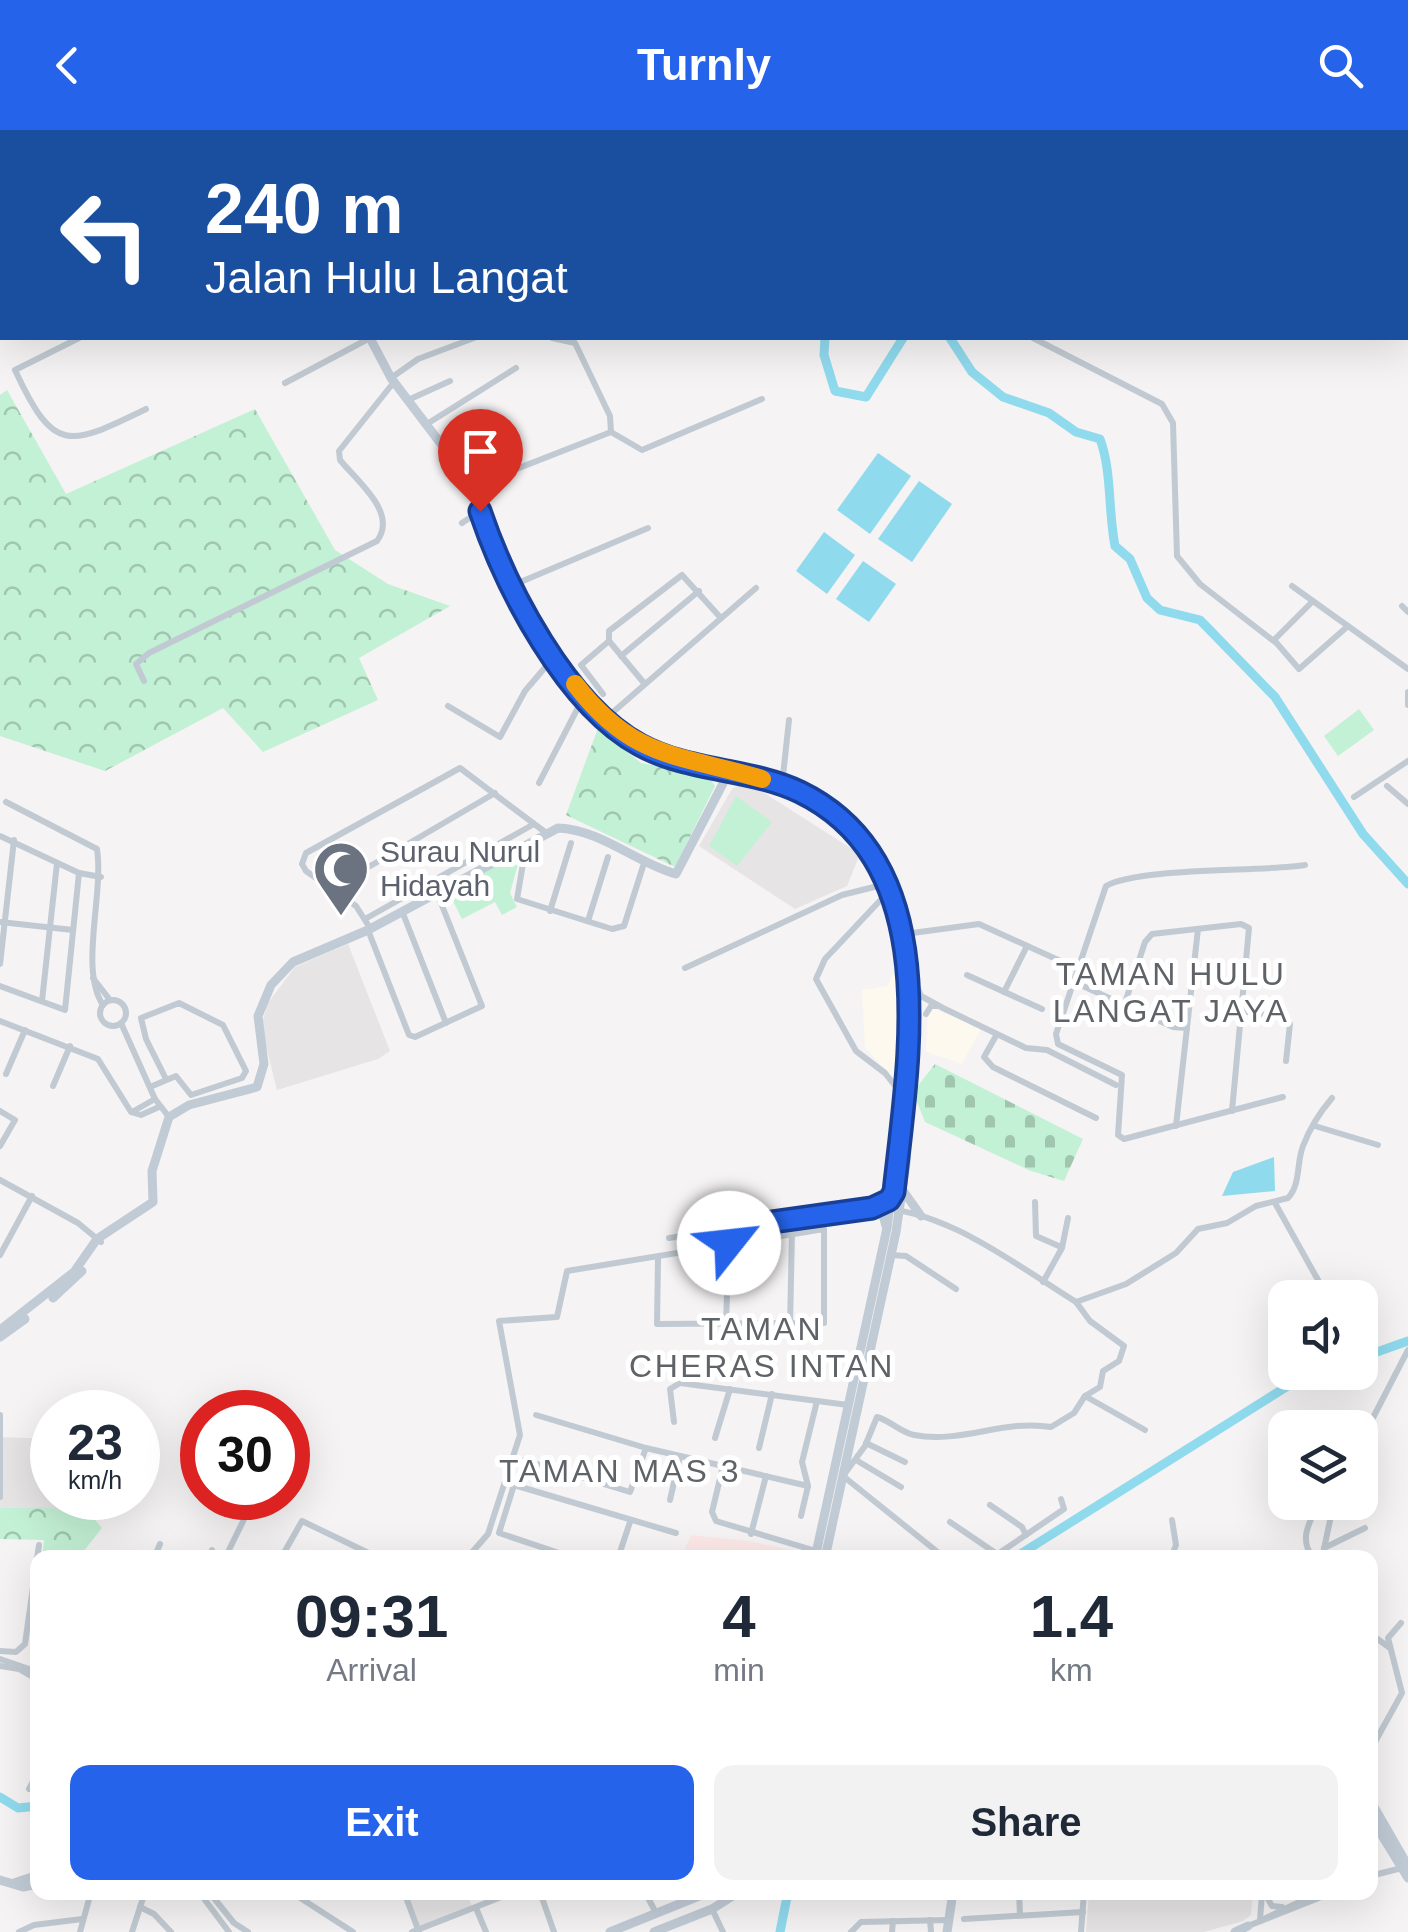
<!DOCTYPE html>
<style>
body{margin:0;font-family:Helvetica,sans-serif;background:#f2f2f3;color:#1f2937;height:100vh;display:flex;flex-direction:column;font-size:38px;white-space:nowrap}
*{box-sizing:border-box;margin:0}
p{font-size:32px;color:#747a83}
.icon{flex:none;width:55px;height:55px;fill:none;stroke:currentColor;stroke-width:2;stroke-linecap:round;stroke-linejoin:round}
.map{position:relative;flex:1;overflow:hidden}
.sheet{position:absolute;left:30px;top:1420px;width:1348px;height:350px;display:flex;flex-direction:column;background:#fff;border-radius:20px;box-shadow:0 10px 40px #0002}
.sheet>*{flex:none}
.hud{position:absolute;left:0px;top:0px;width:1410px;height:210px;box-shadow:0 10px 40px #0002;background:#1a4fa0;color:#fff;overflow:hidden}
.controls{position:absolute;left:1268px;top:1150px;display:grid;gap:20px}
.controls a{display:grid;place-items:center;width:110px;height:110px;border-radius:20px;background:#fff;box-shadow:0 10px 40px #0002;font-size:50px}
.speed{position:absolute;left:30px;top:1260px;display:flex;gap:20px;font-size:50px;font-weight:700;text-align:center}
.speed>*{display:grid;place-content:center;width:130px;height:130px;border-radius:50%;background:#fff;box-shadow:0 10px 40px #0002;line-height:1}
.speed small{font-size:25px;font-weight:400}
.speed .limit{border:15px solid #d22;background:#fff;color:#111}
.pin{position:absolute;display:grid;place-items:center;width:85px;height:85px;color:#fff;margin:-102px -42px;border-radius:50% 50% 50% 0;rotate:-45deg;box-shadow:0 0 10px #0007}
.pin .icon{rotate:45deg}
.me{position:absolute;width:110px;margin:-55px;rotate:61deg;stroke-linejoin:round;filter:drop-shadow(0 0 8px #0008)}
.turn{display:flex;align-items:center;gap:35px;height:210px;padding:0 40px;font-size:45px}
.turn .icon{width:130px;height:130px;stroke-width:2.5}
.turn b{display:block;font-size:70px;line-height:85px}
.eta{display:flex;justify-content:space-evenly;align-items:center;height:170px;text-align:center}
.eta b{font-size:60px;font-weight:700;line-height:70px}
.action{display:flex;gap:20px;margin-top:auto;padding:20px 40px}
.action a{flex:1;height:115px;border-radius:20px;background:#2563eb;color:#fff;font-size:40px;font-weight:700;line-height:115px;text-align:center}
.action a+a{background:#f2f2f3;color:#1f2937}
header{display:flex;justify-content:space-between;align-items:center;height:130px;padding:0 40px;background:#2563eb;color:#fff;font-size:45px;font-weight:700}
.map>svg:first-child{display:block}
.commercial{fill:#fdf9ef}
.education{fill:#e6e4e5}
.medical{fill:#fce8e6}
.green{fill:#c3f1d5}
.forest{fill:url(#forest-crowns)}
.cemetery{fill:url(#cemetery-stones)}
.water{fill:#90daee}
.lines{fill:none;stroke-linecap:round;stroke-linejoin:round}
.river{stroke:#90daee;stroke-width:9}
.street{stroke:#c1cad2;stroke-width:6}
.secondary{stroke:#c1cbd6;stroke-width:9}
.route-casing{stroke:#184099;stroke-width:25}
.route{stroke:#2563eb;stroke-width:18}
.slow{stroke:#f59e0b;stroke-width:18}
.labels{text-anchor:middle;stroke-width:10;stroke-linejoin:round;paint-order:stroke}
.worship-label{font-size:30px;fill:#5b616d;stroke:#fff;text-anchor:start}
.neighbourhood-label{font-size:32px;letter-spacing:2.5px;fill:#5f6368;stroke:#fff}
</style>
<header><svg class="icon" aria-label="back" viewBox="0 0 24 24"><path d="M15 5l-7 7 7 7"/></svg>Turnly<svg class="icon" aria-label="search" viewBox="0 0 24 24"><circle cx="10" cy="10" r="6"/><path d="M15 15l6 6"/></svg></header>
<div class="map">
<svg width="1408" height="1802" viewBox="0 0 1408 1802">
<defs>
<pattern id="forest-crowns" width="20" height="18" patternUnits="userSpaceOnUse" patternTransform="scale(2.5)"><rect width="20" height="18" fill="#c3f1d5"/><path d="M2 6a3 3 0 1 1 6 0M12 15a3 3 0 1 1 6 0" fill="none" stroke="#a0c6b0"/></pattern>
<pattern id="cemetery-stones" width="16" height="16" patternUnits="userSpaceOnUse" patternTransform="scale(2.5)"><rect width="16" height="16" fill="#c3f1d5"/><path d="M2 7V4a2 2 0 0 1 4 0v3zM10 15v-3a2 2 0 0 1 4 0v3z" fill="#a0c6b0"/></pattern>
</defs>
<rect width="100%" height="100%" fill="#f5f3f3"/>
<g class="commercial">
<path d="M893,844l10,5 -3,97h-9l-26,-28 -3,-58 25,-4z"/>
<path d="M928,876l53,23 -19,35 -36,-12z"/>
</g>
<g class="education">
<path d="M747,652l113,72 -13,32 -52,23 -96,-63 33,-57z"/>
<path d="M348,814l42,107 -12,8 -101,31 -16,-64 7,-23 27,-36z"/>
<path d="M0,1307l52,2v59h54l5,10 -19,8 -51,-9 -41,1z"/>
<path d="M406,1763h61l5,14 -52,19z"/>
<path d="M1089,1763v-1l164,1 -2,22 -8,6 -39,11h-118z"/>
</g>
<path class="medical" d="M691,1405l57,6 62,13 -128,3z"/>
<g class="green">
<path d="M1359,579l15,21 -36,26 -14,-20z"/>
<path d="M736,666l36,26 -35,44 -28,-20z"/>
<path d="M521,723l-11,40 7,14 -15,8 -7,-13 -33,17 -14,-28z"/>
</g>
<g class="forest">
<path d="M7,260l59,104 189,-85 80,141 53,34 62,22 -91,52 19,42 -115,52 -40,-44 -118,63 -105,-35v-341z"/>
<path d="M598,598l43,35 67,13 7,10 -40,81 -109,-52z"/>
<path d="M41,1377l48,6 13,15 -20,25 -39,-1 1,-12 -44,-1v-31z"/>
</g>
<path class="cemetery" d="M935,934l148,75 -19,42 -33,-10 -106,-49 -12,-30z"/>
<g class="water">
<path d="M878,323l33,23 -41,58 -33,-24z"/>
<path d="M919,351l33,23 -40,58 -34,-23z"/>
<path d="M824,402l31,23 -28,39 -31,-23z"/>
<path d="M863,431l33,23 -27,38 -33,-23z"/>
<path d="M1274,1027l1,34 -53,5 11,-24z"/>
</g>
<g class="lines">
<g class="river">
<path d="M797,0v2"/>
<path d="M825,208l-1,17 11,36 31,6 37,-59"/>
<path d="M950,208l22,34 31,25 46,16 27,19 24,7c12,32 8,72 15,107l15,13 17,39 13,12 40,10 75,77 88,137 45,50"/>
<path d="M1360,1228l48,-17"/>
<path d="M1014,1428l296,-186"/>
<path d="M0,1667l18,11 20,-2"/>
<path d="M780,1802l8,-40"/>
</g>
<g class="street">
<path d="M315,0v2"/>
<path d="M369,0v2"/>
<path d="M414,0v2"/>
<path d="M519,0l1,2"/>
<path d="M222,2l4,-2"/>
<path d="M349,2l5,-2"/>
<path d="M1021,2l1,-2"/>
<path d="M1408,136v-5"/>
<path d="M1408,149v2"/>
<path d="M0,154l2,-1"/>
<path d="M79,208l-64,32c39,84 53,77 131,39"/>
<path d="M552,208l23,5 35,73 1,16"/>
<path d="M1033,208l129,66 11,19 4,133 23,28 75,58"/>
<path d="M391,248l27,-19 56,-21"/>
<path d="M285,253l85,-45"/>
<path d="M408,270l42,-19"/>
<path d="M427,294l89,-56"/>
<path d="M611,302l31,18 120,-51"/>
<path d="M451,324l52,-25"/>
<path d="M473,356l138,-54"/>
<path d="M462,393l18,-12"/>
<path d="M511,456l137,-58"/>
<path d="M1292,456l116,83"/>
<path d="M1313,471l-39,39 25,29 49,-43"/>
<path d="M1402,476l6,6"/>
<path d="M621,526l78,-65"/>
<path d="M144,551l-8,-17 13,-11 228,-112c21,-28 -19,-59 -37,-81l-1,-9 55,-69"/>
<path d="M644,553l-35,-42v-10l73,-56 38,42"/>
<path d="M1408,562v13"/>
<path d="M603,564l-22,-29 28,-24"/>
<path d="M448,576l52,31 25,-46 29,-34"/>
<path d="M605,589l151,-131"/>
<path d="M539,653l45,-87"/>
<path d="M782,655l7,-65"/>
<path d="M1387,656l21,18"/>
<path d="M1354,667l54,-36"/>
<path d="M6,672l91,47c7,46 -18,120 6,156"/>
<path d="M0,706l79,37 22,4"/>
<path d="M526,716l-9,53 95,30 12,-3 21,-66"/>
<path d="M331,759l164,-96"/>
<path d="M890,760l-65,69 -9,20 40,72 29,22 18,23"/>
<path d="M402,781l44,112"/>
<path d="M550,781l21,-68"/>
<path d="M365,789l169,-95"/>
<path d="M588,791l20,-64"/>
<path d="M0,792l73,8"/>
<path d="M370,798l-14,-22 -50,-35 -4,-7 4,-11 154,-85 85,64"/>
<path d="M368,800l41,105 6,2 67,-31 -45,-113"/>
<path d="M905,804l74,-10 99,45"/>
<path d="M0,834l14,-124"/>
<path d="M685,838l157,-73 44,-11"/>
<path d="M967,845l75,34"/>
<path d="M93,848l17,22"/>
<path d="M1074,852l99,45 14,1"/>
<path d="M916,854l5,12 22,12 83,40 21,2 69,35"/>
<path d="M0,856l65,24 14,-137"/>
<path d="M1004,862l23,-46"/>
<circle cx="113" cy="883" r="13"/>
<path d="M42,871l15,-138"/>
<path d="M1124,876l21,-64 7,-8 89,-10 8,4 -17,183"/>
<path d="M1242,881l43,7 5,6 -4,37"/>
<path d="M926,884l5,-8h6"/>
<path d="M0,891l98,38 33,53 10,3 18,-8"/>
<path d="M121,893l34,76 14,18"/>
<path d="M997,904l-13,23 9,10 103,51"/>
<path d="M6,944l19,-44"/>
<path d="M53,956l17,-40"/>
<path d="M150,957l26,-11 15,19 51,-17 4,-7 -23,-46 -44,-22 -38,15 5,21 20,40"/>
<path d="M1283,967l-159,42 -6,-4 4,-60 -64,-31 -2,-10 50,-148c32,-19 158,-14 199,-21"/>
<path d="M0,981l15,9 -15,26"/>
<path d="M132,982l23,-13"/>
<path d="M1176,996l22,-197"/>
<path d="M1315,996l63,19"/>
<path d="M0,1050l78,43 23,19"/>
<path d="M1035,1072l1,34 25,11"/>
<path d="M1275,1073l53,95"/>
<path d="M669,1108l199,-30c73,-3 148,57 208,94l50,-18 50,-31 22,-24 29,-6 29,-17 32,-8c13,-14 8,-34 15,-52 6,-16 18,-35 29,-48"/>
<path d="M0,1125l32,-59"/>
<path d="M891,1125l15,1 50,33"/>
<path d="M1043,1152l19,-34 6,-30"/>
<path d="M726,1195l3,-97"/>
<path d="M790,1195l2,-93"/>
<path d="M1085,1266l60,34"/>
<path d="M0,1285v82"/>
<path d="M536,1285l110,33 162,38"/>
<path d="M674,1292l-4,-33 10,-6 168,22"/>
<path d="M715,1308l15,-49"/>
<path d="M866,1313l39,19"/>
<path d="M1360,1313l48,-93"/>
<path d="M759,1318l13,-54"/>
<path d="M524,1330l106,32 16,-44"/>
<path d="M856,1330l45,27"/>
<path d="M723,1336l-11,46 4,9 100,30"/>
<path d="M670,1370l10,-44"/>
<path d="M990,1375l32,22 4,8"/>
<path d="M801,1386l7,-30 -6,-24 15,-61"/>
<path d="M950,1392l47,32"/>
<path d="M751,1404l15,-58"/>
<path d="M1324,1418l41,-20"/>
<path d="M154,1428l6,-14"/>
<path d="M209,1428l3,-8"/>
<path d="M225,1428l27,-55"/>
<path d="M281,1428l21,-37 77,37"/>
<path d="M467,1428l21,-24 32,-99 -21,-114 58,-4 10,-46 257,-42v94l-167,1 1,-65"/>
<path d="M574,1428l-75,-25 15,-48 162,48"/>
<path d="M618,1428l12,-36"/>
<path d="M945,1428l-102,-82 22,-30 12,-29c14,4 23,15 37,18 47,9 90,-16 137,-8l23,-14 11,-17 15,-9 3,-16 16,-10 5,-15 -34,-25 -14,-19"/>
<path d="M992,1428l72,-49 -3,-10"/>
<path d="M1171,1428l5,-13 -4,-25"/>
<path d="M1233,1428l11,-4 9,4"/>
<path d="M1313,1428c-15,-20 -3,-36 6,-56"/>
<path d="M1322,1428l12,-56"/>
<path d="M1370,1497l2,8 18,13"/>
<path d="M0,1521l16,1 9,-8 14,-99"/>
<path d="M0,1529l38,13"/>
<path d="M0,1536l19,3 19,11"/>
<path d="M1370,1621l32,-58 -14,-55 13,-15"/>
<path d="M29,1659l9,-17"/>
<path d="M1370,1746l32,-8"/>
<path d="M199,1762l30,40"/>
<path d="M209,1762l25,31 14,9"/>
<path d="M291,1762l62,40"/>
<path d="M404,1762l15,40"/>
<path d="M540,1762l14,40"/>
<path d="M645,1762l11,21"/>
<path d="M1019,1762l1,23"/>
<path d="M1264,1762l8,14 10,1"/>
<path d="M140,1777l14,7 17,18"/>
<path d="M476,1778l10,24"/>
<path d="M712,1779l11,23"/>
<path d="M964,1789l119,-7"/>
<path d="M930,1790l1,12"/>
<path d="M1260,1790l2,-27"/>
<path d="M1260,1791l60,-29"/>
<path d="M1248,1796l86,-34"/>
<path d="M19,1802l15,-7 48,-6"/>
<path d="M80,1802l11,-40"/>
<path d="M132,1802l13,-40"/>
<path d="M412,1802l102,-40"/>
<path d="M851,1802l10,-10 88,-2"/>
<path d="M892,1802l1,-11"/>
<path d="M1081,1802l3,-40"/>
</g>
<g class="secondary">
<path d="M288,0v2"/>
<path d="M295,0v2"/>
<path d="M370,208l21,40 82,108 23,70 23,45 35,56 51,62 47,32 130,34 31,14 25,17 29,33 32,60 14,61 -7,193 -10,69 -71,326"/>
<path d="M904,1062l17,24"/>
<path d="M868,1078l15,7 3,11"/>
<path d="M53,1168l29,-27"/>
<path d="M0,1200l74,-58 23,-33 56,-37 -1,-31 17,-54 20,-12 68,-18 7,-23 -6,-48 13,-31 22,-23 75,-32 190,-102c44,2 78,35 118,46l54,-104"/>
<path d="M0,1207l25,-18"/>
<path d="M815,1428l72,-330 16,-122"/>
<path d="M1370,1670l38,66"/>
<path d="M1370,1686l38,62"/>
<path d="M0,1750l23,7 15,-3"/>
<path d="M14,1753l24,-8"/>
<path d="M610,1802l99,-40"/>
<path d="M654,1802l58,-23 27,-17"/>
<path d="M947,1802l6,-40"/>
<path d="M1235,1802l13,-6"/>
</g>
</g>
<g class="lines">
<g class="route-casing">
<path id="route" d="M480,381c26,77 86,194 160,234 49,27 110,23 160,47 146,71 108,269 94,400l-5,8 -17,8 -143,20v15"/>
</g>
<use href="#route" class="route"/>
<path class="slow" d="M575,554c58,76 104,70 187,95"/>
</g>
<defs>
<g id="mosque-pin" transform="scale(2.875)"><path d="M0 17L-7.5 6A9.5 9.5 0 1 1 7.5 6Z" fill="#6b7280" stroke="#fff"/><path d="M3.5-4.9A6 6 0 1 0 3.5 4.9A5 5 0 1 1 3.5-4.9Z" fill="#fff"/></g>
</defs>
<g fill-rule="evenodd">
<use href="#mosque-pin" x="341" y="739"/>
</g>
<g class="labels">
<g class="worship-label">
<text x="380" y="732">Surau Nurul<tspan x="380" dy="34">Hidayah</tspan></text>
</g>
<g class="neighbourhood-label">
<text x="1171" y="855">TAMAN HULU<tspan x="1171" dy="37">LANGAT JAYA</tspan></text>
<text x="762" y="1210">TAMAN<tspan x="762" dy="37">CHERAS INTAN</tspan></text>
<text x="620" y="1352">TAMAN MAS 3</text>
</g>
</g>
</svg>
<div class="controls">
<a><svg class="icon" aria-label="sound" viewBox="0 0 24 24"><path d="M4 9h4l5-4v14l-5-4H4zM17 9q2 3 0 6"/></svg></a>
<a><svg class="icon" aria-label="layers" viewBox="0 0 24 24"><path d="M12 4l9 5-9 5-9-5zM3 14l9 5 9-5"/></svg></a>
</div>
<div class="speed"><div>23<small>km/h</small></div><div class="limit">30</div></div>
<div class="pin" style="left:480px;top:381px;background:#d93025"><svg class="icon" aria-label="arrive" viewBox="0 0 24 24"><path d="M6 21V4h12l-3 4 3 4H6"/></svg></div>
<svg class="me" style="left:729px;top:1113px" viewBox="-20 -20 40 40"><circle r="19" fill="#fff"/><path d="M0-13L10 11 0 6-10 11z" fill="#2563eb"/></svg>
<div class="hud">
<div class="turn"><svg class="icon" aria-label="left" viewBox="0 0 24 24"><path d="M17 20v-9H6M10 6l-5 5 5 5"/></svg><div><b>240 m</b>Jalan Hulu Langat</div></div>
</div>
<section class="sheet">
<div class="eta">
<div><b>09:31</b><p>Arrival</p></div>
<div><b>4</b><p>min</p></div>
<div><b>1.4</b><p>km</p></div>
</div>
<div class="action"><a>Exit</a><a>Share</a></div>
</section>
</div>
